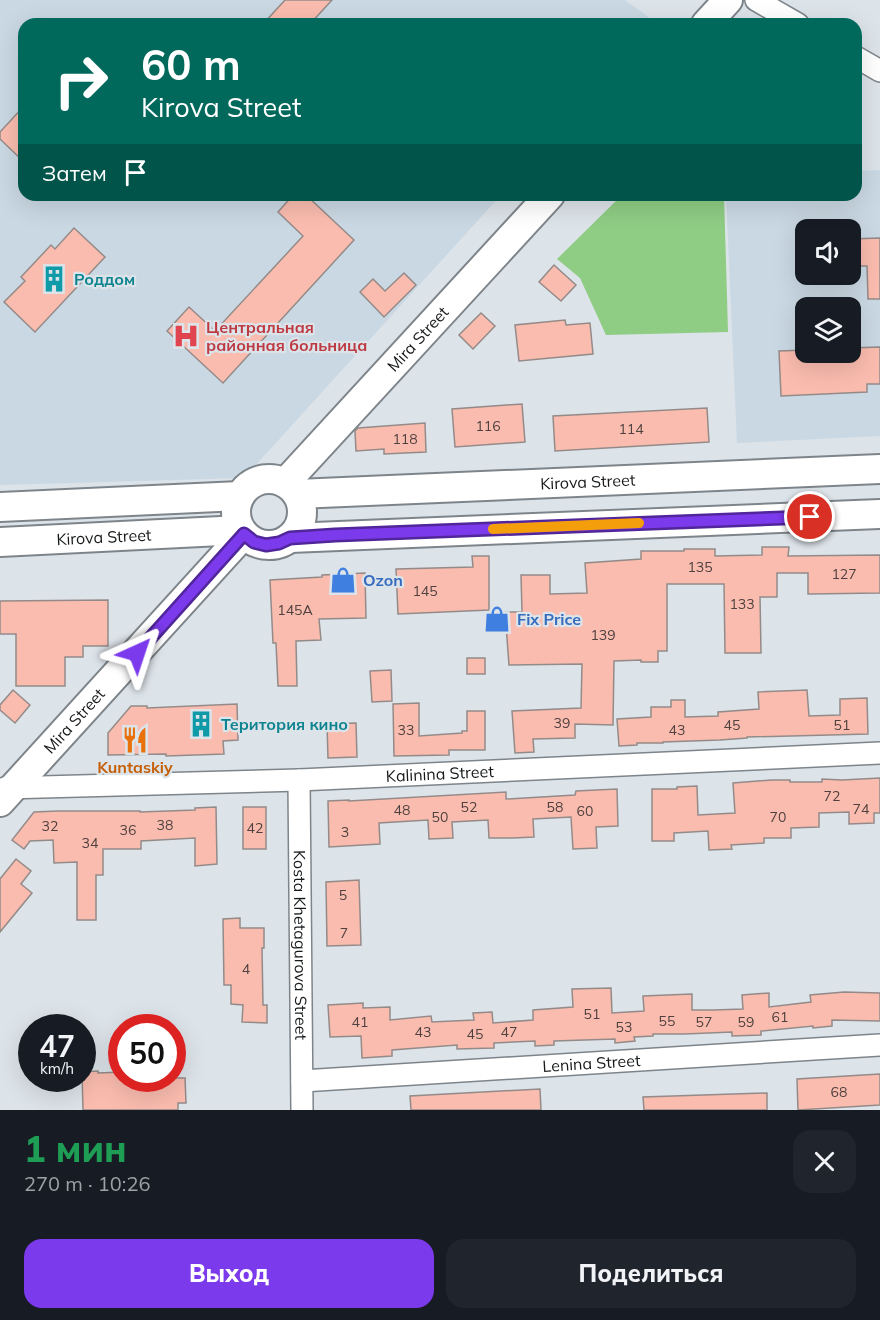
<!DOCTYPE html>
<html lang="ru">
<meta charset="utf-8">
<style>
body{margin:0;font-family:Mulish,sans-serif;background:#20242c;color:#f1f3f6;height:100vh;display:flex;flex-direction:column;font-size:22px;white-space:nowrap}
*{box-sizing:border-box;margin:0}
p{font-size:20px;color:#9ea1a6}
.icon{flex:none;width:33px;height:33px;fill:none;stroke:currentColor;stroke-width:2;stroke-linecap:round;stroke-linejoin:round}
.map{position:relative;height:1110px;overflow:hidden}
.details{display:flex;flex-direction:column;background:#171b24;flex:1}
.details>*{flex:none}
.banner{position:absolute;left:18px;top:18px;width:844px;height:183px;border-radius:18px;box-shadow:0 6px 24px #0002;background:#00695c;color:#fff;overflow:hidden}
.tools{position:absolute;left:795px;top:219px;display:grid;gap:12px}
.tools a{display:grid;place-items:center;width:66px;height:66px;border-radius:12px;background:#171b24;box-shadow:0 6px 24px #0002;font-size:30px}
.speed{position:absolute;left:18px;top:1014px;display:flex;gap:12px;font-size:30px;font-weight:700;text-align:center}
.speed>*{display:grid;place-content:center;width:78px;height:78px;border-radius:50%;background:#171b24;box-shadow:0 6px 24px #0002;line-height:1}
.speed small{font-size:15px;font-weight:400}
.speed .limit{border:9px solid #d22;background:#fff;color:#111}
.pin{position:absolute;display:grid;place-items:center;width:51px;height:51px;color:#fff;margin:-26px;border:3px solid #fff;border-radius:50%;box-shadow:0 2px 6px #0007}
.me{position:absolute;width:66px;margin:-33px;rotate:42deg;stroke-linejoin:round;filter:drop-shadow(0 0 4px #0008)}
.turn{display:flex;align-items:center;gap:21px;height:126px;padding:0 24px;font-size:27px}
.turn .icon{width:78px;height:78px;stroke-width:2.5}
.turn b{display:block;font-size:42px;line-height:51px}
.then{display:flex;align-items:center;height:57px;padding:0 24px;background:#0003;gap:12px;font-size:22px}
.round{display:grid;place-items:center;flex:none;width:63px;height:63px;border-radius:18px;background:#20242c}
.summary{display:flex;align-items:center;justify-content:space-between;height:102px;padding:0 24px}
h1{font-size:36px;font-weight:800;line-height:45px;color:#1e9e55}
.action{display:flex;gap:12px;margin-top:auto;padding:12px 24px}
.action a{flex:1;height:69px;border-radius:18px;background:#7c3aed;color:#fff;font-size:24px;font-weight:800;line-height:69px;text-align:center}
.action a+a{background:#20242c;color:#f1f3f6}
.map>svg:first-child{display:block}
.built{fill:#cad8e3;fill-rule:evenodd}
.green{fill:#8fcc84}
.building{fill:#fabcaf;stroke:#948b89;stroke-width:1.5}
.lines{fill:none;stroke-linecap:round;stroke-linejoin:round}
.street-casing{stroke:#7e858a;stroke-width:24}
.secondary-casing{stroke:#7e858a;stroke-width:32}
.street{stroke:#fff;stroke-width:21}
.secondary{stroke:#fff;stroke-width:28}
.route-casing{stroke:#51269a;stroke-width:15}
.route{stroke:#7c3aed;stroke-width:10}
.slow{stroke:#f59e0b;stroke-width:10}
.labels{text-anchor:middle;stroke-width:4.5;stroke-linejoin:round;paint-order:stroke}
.number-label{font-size:14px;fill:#4f413f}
.culture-label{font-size:16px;font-weight:bold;fill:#0d838f;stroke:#dce3e9;text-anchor:start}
.health-label{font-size:16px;font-weight:bold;fill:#be3a42;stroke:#dce3e9;text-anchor:start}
.street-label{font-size:16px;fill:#16181a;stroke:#dce3e9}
.shop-label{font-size:16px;font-weight:bold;fill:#366cbe;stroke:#dce3e9;text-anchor:start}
.food-label{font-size:16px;font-weight:bold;fill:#c56008;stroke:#dce3e9}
</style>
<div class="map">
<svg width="880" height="1110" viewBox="0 0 880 1110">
<rect width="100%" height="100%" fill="#dce3e9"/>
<g class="built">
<path d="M0,0h625l33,24h-634v171h477l-257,283 -244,7z"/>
<path d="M880,170v266l-143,7 -11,-248h130l1,-24zM806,230h44v44h-44zM806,308h44v44h-44z"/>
</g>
<path class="green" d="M622,195h102l4,137 -122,3 -26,-57 -23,-19z"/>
<g class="building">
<path d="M285,0h47l-22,24h-47z"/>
<path d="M24,106v56l-24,-23v-7z"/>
<path d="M293,195h13l48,45 -131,143 -56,-52 22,-24 26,24 88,-95 -25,-24z"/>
<path d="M74,228l31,29 -70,75 -31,-30 21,-21 -4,-4 30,-32 4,4z"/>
<path d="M880,238v61h-12l-1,-33h-17v-27z"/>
<path d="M554,265l22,20 -15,16 -22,-19z"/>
<path d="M404,273l12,12 -32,32 -24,-25 13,-13 12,12z"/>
<path d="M481,313l14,13 -22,23 -14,-14z"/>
<path d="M565,320l1,5 24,-2 3,31 -74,7 -4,-36z"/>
<path d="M880,347v37h-13v8l-86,4 -2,-45 27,-1v2h44v-4z"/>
<path d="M522,404l3,38 -70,5 -3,-38z"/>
<path d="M707,408l2,34 -154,9 -2,-35z"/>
<path d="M425,423l1,29 -42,2v-5l-28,2 -1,-20 3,-3z"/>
<path d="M762,547h27l-1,9 92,-1v38l-72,1v-21h-31v24h-17l1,56h-36l-1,-69h-57v67h-9v11h-17v-2l-27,1 -1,64 -38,-1v14l-42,1 1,13 -19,1 -3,-42 69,-3 1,-44 -73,1 -4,-53h17l-1,-37h29v19l37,-1 -2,-30 56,-4v-8h43v-2h31v7l47,-1z"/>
<path d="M472,556h17v54l-91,4 -2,-45 77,-2z"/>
<path d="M365,573l1,45 -47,1 2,21 -25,1 1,45h-19l-2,-43h-3l-3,-63 52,-3v-2z"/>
<path d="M108,600v46h-25v11h-18v29h-49v-52h-16v-33z"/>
<rect x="467" y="658" width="18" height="16"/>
<path d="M391,670l1,31 -20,1 -2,-31z"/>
<path d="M13,690l17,15 -15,18 -15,-13v-5z"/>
<path d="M807,690l2,26 31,-1v-16l27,-1 1,36 -121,3v1l-27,2 -57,2v1h-26v2l-18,1 -2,-27 34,-2v-10h20v-7h14v17l33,-1v-4l41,-3 -1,-17z"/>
<path d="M419,703v33l43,-3v-2h5v-20h18v39h-36v5l-55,1 -1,-52z"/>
<path d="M237,704l1,36 -15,1 1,13 -58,2v-2l-58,1v-22l23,-27h16v2z"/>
<path d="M356,723l1,34 -29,1 -1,-34z"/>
<path d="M880,778v35h-6v10l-25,1v-12l-30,1v14l-28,1v10h-27v5l-33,2 1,4 -23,1 -1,-19 -34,2v8h-22v-52h25v-2l20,-1 1,29 37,-2 -2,-30 39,-3h18v2h32v-3l20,1z"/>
<path d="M617,789l1,37 -22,1 1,21 -24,1 -2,-32 -38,2 1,18 -21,1h-24l-1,-18 -36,2 1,16 -24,1 -1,-19 -49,3 1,21 -51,3 -1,-46 21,-1v1l157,-9v7l69,-4 1,-4z"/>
<path d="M216,807l1,57 -22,2v-28l-54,3v8h-38v26h-7v45h-19v-58l-23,1 -1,-23 -23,1 -6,8 -12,-9 22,-28 24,-1h82v1l55,-2v-2z"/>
<rect x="243" y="807" width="23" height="42"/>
<path d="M16,859l15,12 -10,13 11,9 -32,39v-53z"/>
<path d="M359,880l2,65 -34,1 -1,-64z"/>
<path d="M240,918v10h24v20h-2l1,57h4v18l-25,-1 1,-17 -12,-1v-19h-7l-1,-66z"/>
<path d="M611,988l1,25 32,-2 -1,-15 49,-2v16h21l30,-1 -1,-14 27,-2v14l42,-5 -1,-7 34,-3 36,1v28l-48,-1v6l-19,2v-2l-52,5v4l-29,1v-4l-48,2h-31v2l-19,1 1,4 -20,2v-4l-61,2v4l-19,1v-5l-41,2v5l-37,1v-4l-65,5v6l-30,2 -1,-22 -31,1 -2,-32 35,-2v5l27,-1v13l41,-4 1,6 42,-2 -1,-7 19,-1 1,11 40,-3v-10l40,-3 -1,-18z"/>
<path d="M98,1071v2l24,-1v6h63l1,25h-8v7h-95l-1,-38z"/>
<path d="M880,1074v31l-82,5 -1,-31z"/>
<path d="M540,1089l1,21h-130l-1,-14z"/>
<path d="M767,1093v17h-123l-1,-13z"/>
</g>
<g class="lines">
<g class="street-casing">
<g id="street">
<path d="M756,0l42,24"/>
<path d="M856,57l24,14"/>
<path id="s1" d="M299,780l3,330"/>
<path id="s2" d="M5,788l294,-8 581,-27"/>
<path id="s3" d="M302,1081l578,-36"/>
</g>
</g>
<g class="secondary-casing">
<g id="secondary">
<path d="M706,24l22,-24"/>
<circle cx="269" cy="512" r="33"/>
<path id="s4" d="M285,483l265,-288"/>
<path id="s5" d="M297,494l583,-25"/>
<path d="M0,507l240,-11"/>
<path d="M290,538l590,-24"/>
<path id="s6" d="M0,542l241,-12"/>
<path id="s7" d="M0,802l244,-268"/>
</g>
</g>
<use href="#street" class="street"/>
<use href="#secondary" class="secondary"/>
</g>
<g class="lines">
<g class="route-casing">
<path id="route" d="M137,653l107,-119 10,8 12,3 13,-2 11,-5 45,-3 475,-18"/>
</g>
<use href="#route" class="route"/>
<path class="slow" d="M493,529l146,-6"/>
</g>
<defs>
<g id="building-bare" transform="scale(2.07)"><path d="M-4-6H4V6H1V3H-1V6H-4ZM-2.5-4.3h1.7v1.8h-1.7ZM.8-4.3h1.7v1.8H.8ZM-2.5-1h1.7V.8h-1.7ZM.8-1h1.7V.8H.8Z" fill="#0f9aa8" stroke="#dce3e9" stroke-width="2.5" paint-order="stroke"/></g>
<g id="hospital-bare" transform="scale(2.07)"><path d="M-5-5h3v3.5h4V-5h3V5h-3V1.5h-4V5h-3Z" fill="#e0444e" stroke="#dce3e9" stroke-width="2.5" paint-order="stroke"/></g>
<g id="shop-bare" transform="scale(2.07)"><path d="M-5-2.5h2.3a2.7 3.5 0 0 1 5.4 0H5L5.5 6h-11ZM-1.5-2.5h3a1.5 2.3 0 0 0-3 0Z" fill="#3f7fe0" stroke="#dce3e9" stroke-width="2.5" paint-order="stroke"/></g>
<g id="restaurant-bare" transform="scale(2.07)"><path d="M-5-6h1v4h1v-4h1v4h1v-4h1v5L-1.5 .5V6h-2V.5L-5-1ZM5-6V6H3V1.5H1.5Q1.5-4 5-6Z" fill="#e8710a" stroke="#dce3e9" stroke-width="2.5" paint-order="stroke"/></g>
</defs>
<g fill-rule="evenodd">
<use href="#building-bare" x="54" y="279"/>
<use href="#hospital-bare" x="186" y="336"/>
<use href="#shop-bare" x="343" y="580"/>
<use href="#shop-bare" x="497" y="619"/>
<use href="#building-bare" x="201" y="724"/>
<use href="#restaurant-bare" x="135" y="740"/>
</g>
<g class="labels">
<g class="number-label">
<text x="488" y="431">116</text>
<text x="631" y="434">114</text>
<text x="405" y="444">118</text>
<text x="700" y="572">135</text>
<text x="844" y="579">127</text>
<text x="425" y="596">145</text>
<text x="742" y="609">133</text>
<text x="295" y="615">145А</text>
<text x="603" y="640">139</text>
<text x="562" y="728">39</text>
<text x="732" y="730">45</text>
<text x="842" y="730">51</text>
<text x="406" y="735">33</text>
<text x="677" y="735">43</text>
<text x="832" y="801">72</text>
<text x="469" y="812">52</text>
<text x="555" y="812">58</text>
<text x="861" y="814">74</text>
<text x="402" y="815">48</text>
<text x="585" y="816">60</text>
<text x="440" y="822">50</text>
<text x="778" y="822">70</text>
<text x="165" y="830">38</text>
<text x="50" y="831">32</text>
<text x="255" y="833">42</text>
<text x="128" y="835">36</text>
<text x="345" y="837">3</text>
<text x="90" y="848">34</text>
<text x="343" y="900">5</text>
<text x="344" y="938">7</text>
<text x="246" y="974">4</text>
<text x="592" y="1019">51</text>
<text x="780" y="1022">61</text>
<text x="667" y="1026">55</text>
<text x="360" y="1027">41</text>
<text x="704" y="1027">57</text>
<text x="746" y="1027">59</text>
<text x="624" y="1032">53</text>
<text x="423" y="1037">43</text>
<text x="509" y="1037">47</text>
<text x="475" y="1039">45</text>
<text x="839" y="1097">68</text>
</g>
<g class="culture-label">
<text x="74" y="285">Роддом</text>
<text x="221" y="730">Територия кино</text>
</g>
<g class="health-label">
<text x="206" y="333">Центральная<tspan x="206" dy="18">районная больница</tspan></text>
</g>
<g class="street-label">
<text dy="6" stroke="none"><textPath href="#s4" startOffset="196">Mira Street</textPath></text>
<text dy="6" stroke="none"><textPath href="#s5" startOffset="291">Kirova Street</textPath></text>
<text dy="6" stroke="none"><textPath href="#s6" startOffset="104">Kirova Street</textPath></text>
<text dy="6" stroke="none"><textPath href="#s7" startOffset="110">Mira Street</textPath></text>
<text dy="6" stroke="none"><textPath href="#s2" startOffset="435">Kalinina Street</textPath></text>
<text dy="6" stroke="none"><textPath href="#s1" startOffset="165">Kosta Khetagurova Street</textPath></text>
<text dy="6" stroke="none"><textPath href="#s3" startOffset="290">Lenina Street</textPath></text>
</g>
<g class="shop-label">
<text x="363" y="586">Ozon</text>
<text x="517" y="625">Fix Price</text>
</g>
<g class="food-label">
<text x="135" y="773">Kuntaskiy</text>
</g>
</g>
</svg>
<div class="tools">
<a><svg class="icon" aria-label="sound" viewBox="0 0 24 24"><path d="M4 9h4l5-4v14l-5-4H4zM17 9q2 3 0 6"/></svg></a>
<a><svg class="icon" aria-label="layers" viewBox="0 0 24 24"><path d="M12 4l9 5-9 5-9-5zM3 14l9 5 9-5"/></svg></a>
</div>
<div class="speed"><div>47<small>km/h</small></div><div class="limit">50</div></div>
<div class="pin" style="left:810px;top:517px;background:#d93025"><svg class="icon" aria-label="arrive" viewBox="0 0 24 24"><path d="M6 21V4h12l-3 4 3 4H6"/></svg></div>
<svg class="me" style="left:137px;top:653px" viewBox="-20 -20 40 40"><path d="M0-17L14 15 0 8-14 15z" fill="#7c3aed" stroke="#fff" stroke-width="4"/></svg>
<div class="banner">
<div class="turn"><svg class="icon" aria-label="right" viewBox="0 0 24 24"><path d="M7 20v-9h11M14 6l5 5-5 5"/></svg><div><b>60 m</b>Kirova Street</div></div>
<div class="then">Затем<svg class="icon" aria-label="arrive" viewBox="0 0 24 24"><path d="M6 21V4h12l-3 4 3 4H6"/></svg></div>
</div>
</div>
<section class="details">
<div class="summary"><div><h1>1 мин</h1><p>270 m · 10:26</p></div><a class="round"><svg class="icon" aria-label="close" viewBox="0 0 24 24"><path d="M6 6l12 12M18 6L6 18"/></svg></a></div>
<div class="action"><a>Выход</a><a>Поделиться</a></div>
</section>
